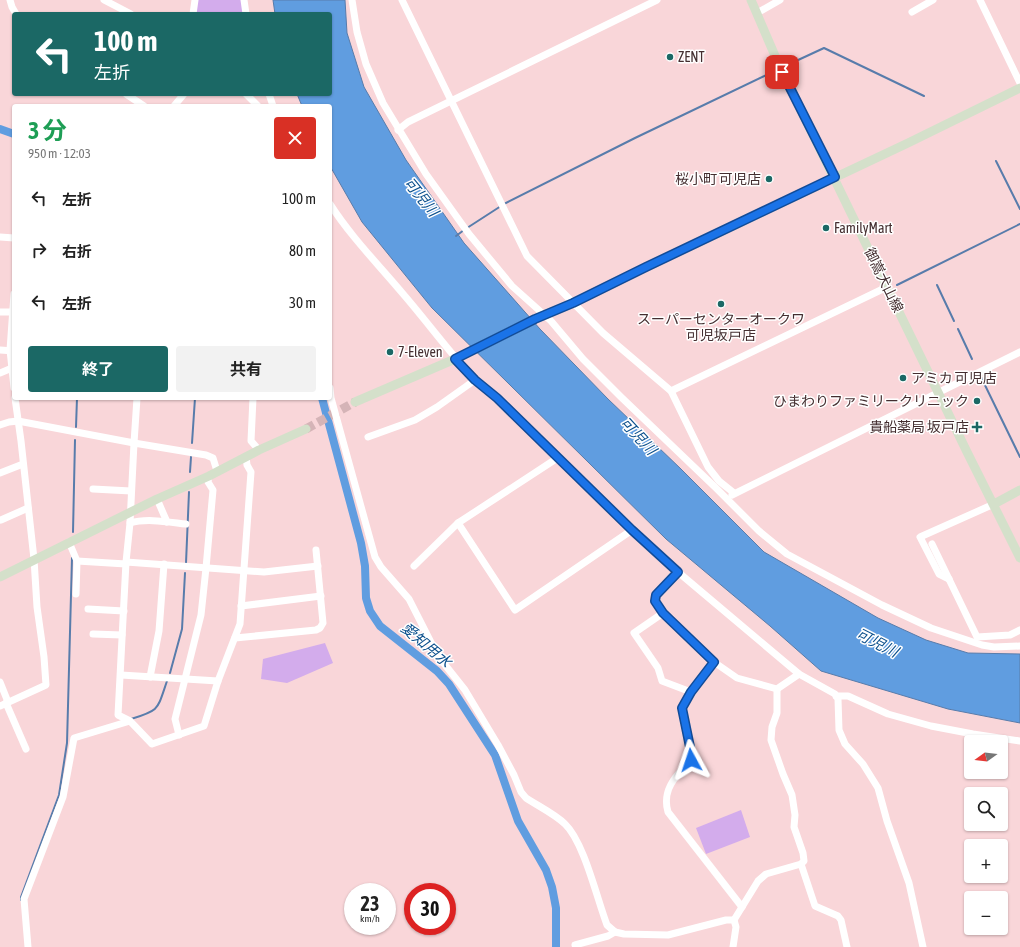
<!DOCTYPE html>
<html lang="ja">
<meta charset="utf-8">
<style>
body{margin:0;font-family:"Asap Condensed","Noto Sans JP",sans-serif;background:#f2f2f2;color:#222;height:100vh;display:flex;flex-direction:column;font-size:15px;white-space:nowrap}
*{box-sizing:border-box;margin:0}
p{font-size:13px;color:#767676}
.icon{flex:none;width:22px;height:22px;fill:none;stroke:currentColor;stroke-width:2;stroke-linecap:round;stroke-linejoin:round}
.map{position:relative;flex:1;overflow:hidden}
.sheet{position:absolute;left:12px;top:104px;width:320px;height:296px;display:flex;flex-direction:column;background:#fff;border-radius:4px;box-shadow:0 1px 3px #0004}
.sheet>*{flex:none}
.guide{position:absolute;left:12px;top:12px;width:320px;height:84px;border-radius:4px;box-shadow:0 1px 3px #0004;background:#1b6865;color:#fff;overflow:hidden}
.needle{width:26px;rotate:255deg}
.controls{position:absolute;left:964px;top:735px;display:grid;gap:8px}
.controls a{display:grid;place-items:center;width:44px;height:44px;border-radius:4px;background:#fff;box-shadow:0 1px 3px #0004;font-size:20px}
.speed{position:absolute;left:344px;top:883px;display:flex;gap:8px;font-size:20px;font-weight:700;text-align:center}
.speed>*{display:grid;place-content:center;width:52px;height:52px;border-radius:50%;background:#fff;box-shadow:0 1px 3px #0004;line-height:1}
.speed small{font-size:10px;font-weight:400}
.speed .limit{border:6px solid #d22;background:#fff;color:#111}
.pin{position:absolute;display:grid;place-items:center;width:34px;height:34px;color:#fff;margin:-17px;border-radius:8px;box-shadow:0 2px 6px #0006}
.me{position:absolute;width:44px;margin:-22px;rotate:355deg;stroke-linejoin:round;filter:drop-shadow(0 0 3px #0008)}
.turn{display:flex;align-items:center;gap:14px;height:84px;padding:0 16px;font-size:18px}
.turn .icon{width:52px;height:52px;stroke-width:2.5}
.turn b{display:block;font-size:28px;line-height:34px}
.round{display:grid;place-items:center;flex:none;width:42px;height:42px;border-radius:4px;background:#f2f2f2}
.summary{display:flex;align-items:center;justify-content:space-between;height:68px;padding:0 16px}
h1{font-size:24px;font-weight:700;line-height:30px;color:#1e9e55}
.cta{display:flex;gap:8px;margin-top:auto;padding:8px 16px}
.cta a{flex:1;height:46px;border-radius:4px;background:#1b6865;color:#fff;font-size:16px;font-weight:700;line-height:46px;text-align:center}
.cta a+a{background:#f2f2f2;color:#222}
ul{padding:0;list-style:none}
li{display:flex;align-items:center;gap:12px;height:52px;padding:0 16px}
li div{flex:1}
li b{display:block;font-size:15px}
li em{font-style:normal}
.map>svg:first-child{display:block}
.green{fill:#d3acec}
.water{fill:#609de0;stroke:#587cab}
.lines{fill:none;stroke-linecap:round;stroke-linejoin:round}
.stream{stroke:#587cab;stroke-width:2}
.canal{stroke:#609de0;stroke-width:8}
.secondary-tunnel{stroke:#d5b4b7;stroke-width:9;stroke-dasharray:9 4.5;stroke-linecap:butt}
.street{stroke:#fff;stroke-width:7}
.secondary{stroke:#d4e0ca;stroke-width:9}
.route-casing{stroke:#114b97;stroke-width:10}
.route{stroke:#1a73e8;stroke-width:7}
.poi-dot{fill:#1b6865;stroke:#fff;stroke-width:1.5}
.labels{text-anchor:middle;stroke-width:3;stroke-linejoin:round;paint-order:stroke}
.poi-label{font-size:14px;fill:#442e30;stroke:#fff;text-anchor:start}
.street-label{font-size:14px;fill:#442e30;stroke:#fff}
.water-label{font-size:15px;font-style:italic;fill:#0c508d;stroke:#fff}
</style>
<div class="map">
<svg width="1020" height="947" viewBox="0 0 1020 947">
<rect width="100%" height="100%" fill="#f9d6d9"/>
<g class="green">
<path d="M195,0h49l2,14h-53z"/>
<path d="M325,643l8,20 -46,20 -26,-4 2,-20z"/>
<path d="M741,810l9,27 -44,17 -10,-26z"/>
</g>
<path class="water" d="M273,0h72l2,33 17,54 42,73 58,83 76,86 68,70 73,70 83,83 114,66 48,22 42,13 52,1v69l-72,-14 -127,-38 -51,-45 -104,-87 -234,-231 -70,-86 -32,-56v-60h-28l-5,-12h33v-80h-55z"/>
<g class="lines">
<g class="stream">
<path d="M783,67l41,-19 100,48"/>
<path d="M996,161l24,48"/>
<path d="M504,204l131,-66 144,-69"/>
<path d="M467,228l34,-22"/>
<path d="M456,236l8,-6"/>
<path d="M897,285l123,-61"/>
<path d="M937,285l17,36"/>
<path d="M958,329l14,30"/>
<path d="M981,377l39,80"/>
<path d="M76,427l1,-29"/>
<path d="M192,443l3,-45"/>
<path d="M190,472l1,-15"/>
<path d="M73,532l2,-92"/>
<path d="M186,563l3,-71"/>
<path d="M170,673l12,-44 3,-56"/>
<path d="M131,719c29,-9 26,-9 36,-38"/>
<path d="M21,900v-3l38,-102 8,-52 5,-185"/>
</g>
<g class="canal">
<path d="M0,129l14,5"/>
<path d="M322,398l39,145 4,23 1,32 4,13 10,15 57,45 12,13 46,71 23,66 28,49 6,17 4,21v39"/>
</g>
<path class="secondary-tunnel" d="M306,429l49,-27"/>
<g class="street">
<path d="M10,0l2,7 4,7"/>
<path d="M104,0l27,14"/>
<path d="M244,0l2,14"/>
<path d="M352,0l5,32 9,32 17,39 43,71 43,60 43,52 39,35 32,38 38,38 95,91 43,43 28,23 95,51 49,23 51,17 12,2 26,-1"/>
<path d="M402,0l125,256 76,77 68,58 37,76 11,14 15,12"/>
<path d="M980,0l40,83"/>
<path d="M912,12l21,-12"/>
<path d="M757,13l23,-13"/>
<path d="M193,14l2,-14"/>
<path d="M126,94l18,12"/>
<path d="M246,94l12,12"/>
<path d="M269,94l4,12"/>
<path d="M174,106l10,-12"/>
<path d="M398,130l10,-8 249,-122"/>
<path d="M330,204c21,33 49,61 74,91 24,28 46,58 71,85l-38,27 -22,13 -47,17"/>
<path d="M0,237l14,1"/>
<path d="M14,294l-4,56 4,38"/>
<path d="M0,312h13"/>
<path d="M0,350l14,1"/>
<path d="M0,373l12,-5"/>
<path d="M475,380l22,18 135,132 46,42 121,102 36,20 3,5 1,31 6,14 18,20 15,24 9,33 22,62 14,64"/>
<path d="M330,388l1,10 44,159 6,10 28,32 29,57 27,34 33,55 16,30 7,17 5,6c12,8 29,16 39,26 19,18 32,75 42,101l8,7 9,2 44,1 58,-15h8l2,7 -3,20"/>
<path d="M671,391l216,-104"/>
<path d="M253,398l-2,43 8,9"/>
<path d="M0,425l9,-3 9,-1 116,22 3,-45"/>
<path d="M559,457l-101,66 57,87 117,-80"/>
<path d="M217,471l-4,-13 -7,-3 -72,-12 -4,80 -4,39 -8,153 12,6 22,23 52,-18 14,-45 22,-57 11,-152 -4,-7 -1,-8"/>
<path d="M0,473l23,-9"/>
<path d="M93,489l38,2"/>
<path d="M732,495l288,-143"/>
<path d="M157,499l10,23"/>
<path d="M1,520l27,-12"/>
<path d="M130,523c17,-5 38,-1 56,1"/>
<path d="M69,542l8,19 -1,33"/>
<path d="M932,544l45,93 33,-2 10,-5"/>
<path d="M77,561l49,3"/>
<path d="M126,562l138,10 54,-6"/>
<path d="M414,566l44,-43"/>
<path d="M678,572l-22,23 -1,6 8,12 51,49 23,16 40,11 22,-15"/>
<path d="M949,579l-10,-5 -19,-37 74,-33"/>
<path d="M241,606l80,-10"/>
<path d="M88,609l36,2"/>
<path d="M663,613l-29,20 24,35 4,13 29,11"/>
<path d="M93,634l29,1"/>
<path d="M235,638l81,-8 4,-2 3,-5 -7,-73"/>
<path d="M714,662l-23,30 -9,16c2,17 12,36 8,53 -1,4 -4,7 -8,9 -12,12 -19,25 -14,42l74,95"/>
<path d="M121,675l97,6"/>
<path d="M150,677l9,-46 5,-67"/>
<path d="M0,682l8,20"/>
<path d="M836,696h12l40,18 43,12 42,8 47,7"/>
<path d="M6,703l20,46"/>
<path d="M0,706l46,-21 -2,-28 -7,-50 -3,-48 -13,-118 -6,-43"/>
<path d="M179,735l-4,-16 26,-104 5,-47 7,-78 -5,-8 1,-6"/>
<path d="M801,864l14,42 23,10 3,4 6,27"/>
<path d="M734,920l24,-39 8,-7 35,-10 3,-3 -1,-8 -9,-26 1,-12 -3,-20 -9,-21 -12,-34 1,-13 5,-14v-24"/>
<path d="M575,945l33,-9 7,-4"/>
<path d="M28,947l-4,-48 39,-102 11,-59 56,-17"/>
</g>
<g class="secondary">
<path d="M751,0l28,65 188,387 53,106"/>
<path d="M355,402l100,-43 80,-40 38,-16 73,-36 262,-124 112,-55"/>
<path d="M994,504l26,-14"/>
<path d="M0,577l157,-78 52,-23 50,-26 47,-21"/>
</g>
</g>
<g class="lines">
<g class="route-casing">
<path id="route" d="M691,760l-1,-13 -8,-39 9,-16 23,-30 -51,-49 -8,-12 1,-6 22,-23 -46,-42 -135,-132 -22,-18 -20,-21 80,-40 38,-16 73,-36 189,-90 -53,-105"/>
</g>
<use href="#route" class="route"/>
</g>
<g class="poi-dot">
<circle cx="670" cy="57" r="4"/>
<circle cx="769" cy="179" r="4"/>
<circle cx="826" cy="228" r="4"/>
<circle cx="721" cy="304" r="4"/>
<circle cx="390" cy="352" r="4"/>
<circle cx="903" cy="378" r="4"/>
<circle cx="977" cy="401" r="4"/>
<path d="M975 421h4v4h4v4h-4v4h-4v-4h-4v-4h4z"/>
</g>
<g class="labels">
<g class="poi-label">
<text x="678" y="62">ZENT</text>
<text x="761" y="184" text-anchor="end">桜小町 可児店</text>
<text x="834" y="233">FamilyMart</text>
<text x="721" y="324" text-anchor="middle">スーパーセンターオークワ<tspan x="721" dy="16">可児坂戸店</tspan></text>
<text x="398" y="357">7-Eleven</text>
<text x="911" y="383">アミカ 可児店</text>
<text x="969" y="406" text-anchor="end">ひまわりファミリークリニック</text>
<text x="969" y="432" text-anchor="end">貴船薬局 坂戸店</text>
</g>
<g class="street-label">
<text transform="translate(884 280) rotate(64)" y="5">御嵩犬山線</text>
</g>
<g class="water-label">
<text transform="translate(421 197) rotate(51)" y="5">可児川</text>
<text transform="translate(638 436) rotate(47)" y="5">可児川</text>
<text transform="translate(877 643) rotate(27)" y="5">可児川</text>
<text transform="translate(426 645) rotate(40)" y="5">愛知用水</text>
</g>
</g>
</svg>
<div class="controls">
<a><svg class="needle" viewBox="-14 -14 28 28"><path d="M0-13l5 13h-10z" fill="#e53935"/><path d="M0 13l5-13h-10z" fill="#767676"/></svg></a>
<a><svg class="icon" aria-label="search" viewBox="0 0 24 24"><circle cx="10" cy="10" r="6"/><path d="M15 15l6 6"/></svg></a>
<a>+</a>
<a>−</a>
</div>
<div class="speed"><div>23<small>km/h</small></div><div class="limit">30</div></div>
<div class="pin" style="left:782px;top:72px;background:#d93025"><svg class="icon" aria-label="arrive" viewBox="0 0 24 24"><path d="M6 21V4h12l-3 4 3 4H6"/></svg></div>
<svg class="me" style="left:691px;top:760px" viewBox="-20 -20 40 40"><path d="M0-17L14 15 0 8-14 15z" fill="#1a73e8" stroke="#fff" stroke-width="4"/></svg>
<div class="guide">
<div class="turn"><svg class="icon" aria-label="left" viewBox="0 0 24 24"><path d="M17 20v-9H6M10 6l-5 5 5 5"/></svg><div><b>100 m</b>左折</div></div>
</div>
<section class="sheet">
<div class="summary"><div><h1>3 分</h1><p>950 m · 12:03</p></div><a class="round" style="background:#d93025;color:#fff"><svg class="icon" aria-label="close" viewBox="0 0 24 24"><path d="M6 6l12 12M18 6L6 18"/></svg></a></div>
<ul>
<li><svg class="icon" aria-label="left" viewBox="0 0 24 24"><path d="M17 20v-9H6M10 6l-5 5 5 5"/></svg><div><b>左折</b></div><em>100 m</em></li>
<li><svg class="icon" aria-label="right" viewBox="0 0 24 24"><path d="M7 20v-9h11M14 6l5 5-5 5"/></svg><div><b>右折</b></div><em>80 m</em></li>
<li><svg class="icon" aria-label="left" viewBox="0 0 24 24"><path d="M17 20v-9H6M10 6l-5 5 5 5"/></svg><div><b>左折</b></div><em>30 m</em></li>
</ul>
<div class="cta"><a>終了</a><a>共有</a></div>
</section>
</div>
